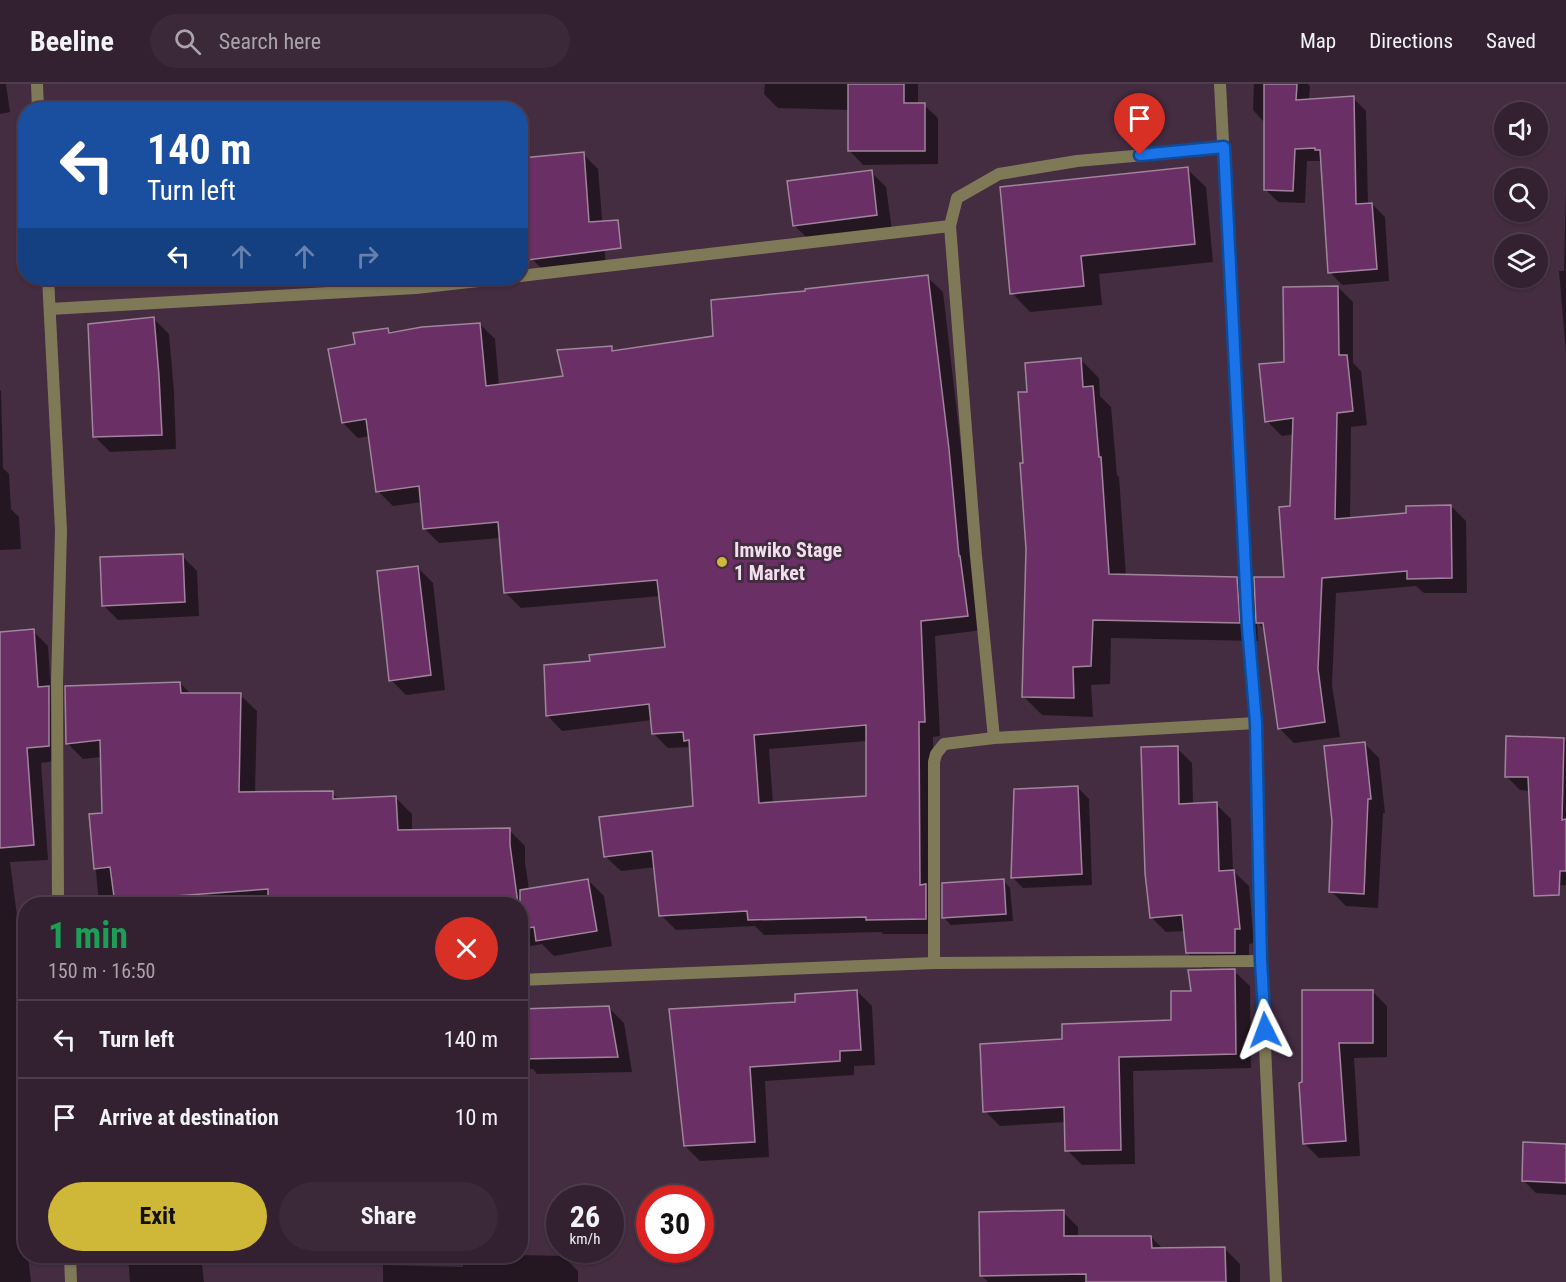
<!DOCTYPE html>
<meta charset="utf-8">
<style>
body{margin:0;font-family:"Roboto Condensed",sans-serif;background:#3b2939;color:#f1f3f6;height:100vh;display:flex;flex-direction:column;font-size:22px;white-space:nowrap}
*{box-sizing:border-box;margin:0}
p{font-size:20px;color:#a9a3ab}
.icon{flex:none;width:33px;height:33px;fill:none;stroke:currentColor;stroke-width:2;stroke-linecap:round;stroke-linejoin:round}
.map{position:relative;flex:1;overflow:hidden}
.drawer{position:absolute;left:18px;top:813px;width:510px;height:366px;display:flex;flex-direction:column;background:#332131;border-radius:24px;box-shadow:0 2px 4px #0004,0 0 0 2px #4e3e4d}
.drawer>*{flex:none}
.banner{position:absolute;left:18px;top:18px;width:510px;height:183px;border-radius:24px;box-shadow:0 2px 4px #0004,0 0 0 2px #4e3e4d;background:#1a4fa0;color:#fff;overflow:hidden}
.controls{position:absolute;left:1494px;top:18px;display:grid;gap:12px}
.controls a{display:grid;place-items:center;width:54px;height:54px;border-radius:50%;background:#332131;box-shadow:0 2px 4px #0004,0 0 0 2px #4e3e4d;font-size:30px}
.speed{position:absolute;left:546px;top:1101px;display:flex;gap:12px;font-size:30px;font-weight:700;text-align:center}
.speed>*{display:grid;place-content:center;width:78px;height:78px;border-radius:50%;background:#332131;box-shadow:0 2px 4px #0004,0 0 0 2px #4e3e4d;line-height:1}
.speed small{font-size:15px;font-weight:400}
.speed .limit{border:9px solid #d22;background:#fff;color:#111}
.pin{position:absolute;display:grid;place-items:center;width:51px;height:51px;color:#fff;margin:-62px -26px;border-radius:50% 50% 50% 0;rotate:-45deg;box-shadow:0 0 6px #0007}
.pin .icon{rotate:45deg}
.me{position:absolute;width:66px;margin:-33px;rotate:357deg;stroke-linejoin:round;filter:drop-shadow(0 0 4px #0008)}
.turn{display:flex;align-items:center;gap:21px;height:126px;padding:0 30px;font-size:27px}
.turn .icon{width:78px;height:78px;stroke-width:2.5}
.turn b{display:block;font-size:42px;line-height:51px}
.lanes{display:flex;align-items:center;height:57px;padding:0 30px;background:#0003;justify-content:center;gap:30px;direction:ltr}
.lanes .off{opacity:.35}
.round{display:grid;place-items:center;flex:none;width:63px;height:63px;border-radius:32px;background:#3b2939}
.summary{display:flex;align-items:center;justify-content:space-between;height:102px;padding:0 30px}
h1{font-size:36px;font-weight:700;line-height:45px;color:#1e9e55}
.action{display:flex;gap:12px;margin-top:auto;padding:12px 30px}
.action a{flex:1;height:69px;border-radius:36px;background:#cfb837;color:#111;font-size:24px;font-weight:700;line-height:69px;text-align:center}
.action a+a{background:#3b2939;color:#f1f3f6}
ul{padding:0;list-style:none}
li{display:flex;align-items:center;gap:18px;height:78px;padding:0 30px;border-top:2px solid #4e3e4d}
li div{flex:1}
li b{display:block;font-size:22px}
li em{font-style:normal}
header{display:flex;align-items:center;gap:36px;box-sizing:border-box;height:84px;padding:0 30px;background:#332131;border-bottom:2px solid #4e3e4d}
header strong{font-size:28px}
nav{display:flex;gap:33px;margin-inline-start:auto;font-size:21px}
.search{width:420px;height:54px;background:#3b2939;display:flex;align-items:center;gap:15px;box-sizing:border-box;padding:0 21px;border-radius:33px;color:#a9a3ab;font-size:22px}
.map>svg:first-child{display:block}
.shadow{fill:#0007;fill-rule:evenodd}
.building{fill:#6a3065;stroke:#a1849d;stroke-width:1.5;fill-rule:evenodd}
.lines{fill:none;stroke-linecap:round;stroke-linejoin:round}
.minor{stroke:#807958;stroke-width:12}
.route-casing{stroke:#114b97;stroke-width:15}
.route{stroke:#1a73e8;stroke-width:10}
.poi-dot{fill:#cfb837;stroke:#442c41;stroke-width:2}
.labels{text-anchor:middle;stroke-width:6;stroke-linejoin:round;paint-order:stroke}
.poi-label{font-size:20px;font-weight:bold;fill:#f0e0ed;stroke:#442c41;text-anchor:start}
</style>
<header>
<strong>Beeline</strong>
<div class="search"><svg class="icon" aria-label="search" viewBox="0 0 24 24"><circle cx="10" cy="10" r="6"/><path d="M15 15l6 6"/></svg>Search here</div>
<nav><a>Map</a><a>Directions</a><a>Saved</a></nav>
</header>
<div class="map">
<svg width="1566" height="1198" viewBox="0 0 1566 1198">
<rect width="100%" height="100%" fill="#442c41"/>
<g class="shadow">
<path d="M0,0h6l4,28 -10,2z"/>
<path d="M765,0h153v21h6l14,13v46l-75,1 -13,-14v-41l-72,-2 -14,-14z"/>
<path d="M1254,0h54l2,2 -1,15 44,-3 13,13 2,94 4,-1 13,13 4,64 -47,4 -12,-13 -8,-111h-15l-2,42 -27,-1 -13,-13v-66l-12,-13z"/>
<path d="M583,70l15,15 8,98 -59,7 -15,-15z"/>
<path d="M1187,85l19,18 7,75 -114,12 3,31 -72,7 -18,-19z"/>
<path d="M871,88l15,15 6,43 -83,10 -15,-15z"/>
<path d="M1566,105v164l-7,-82h5z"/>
<path d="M927,193l16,15 39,338 -47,6 5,100 -7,1 1,158 6,6v33h-57l-2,-2 -117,3 -9,-9 -79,4 -15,-15 -5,-48 -35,4 -16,-15 90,-49 -4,-60 -23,1 -15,-15 -1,-13 -90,11 -15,-16 44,-52 76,-15 -6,-52 -140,12 -16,-16 -4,-54 -62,5 -15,-15 -2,-26 -29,4 -15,-15 -8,-55 -12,2 -15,-15 13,-77 -1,-12 125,-10 15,15 4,47 66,-8 46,-31 4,5 100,-14 92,-46zM867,657v57l-94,6 -4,-55z"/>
<path d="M428,194h34l-29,4z"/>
<path d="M1338,203l15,15v61l8,8 6,54 -16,2 -1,92 58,-5 43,-8 15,15 1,72h-43l-8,-7 -80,7 -4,92 8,52 -46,6 -15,-15 -13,-97 -9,-9 1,19 -147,-3 -1,46 -19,1 2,32 -51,-2 -19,-19 4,-147 -2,-85 4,-71 51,-34 19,19 1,18 11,11 6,68 2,2 7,99 111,2 19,20 30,-19 5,-72 3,-73 -12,2 -15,-15 19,-58z"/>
<path d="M154,235l15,15 5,58 2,57 -66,3 -15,-15z"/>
<path d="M0,306l1,1 2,77 6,6 2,35 8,8 2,32 -21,1z"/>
<path d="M182,472l15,15 2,45 -81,4 -15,-15z"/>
<path d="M418,484l15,15 12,107 -39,5 -15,-15z"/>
<path d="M33,547l15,15 3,45 12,12v57l-22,3 7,97 -38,2 11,85h-3l7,165 -7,1 8,143h2l3,26h-31v-648z"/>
<path d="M180,599l11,11 49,1 17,16 -2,82h77l8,8 56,-3 16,16v17l97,-1 16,16v16l4,28 59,-10 16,16 8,50 -58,10 -12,-12 -22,4v-44h-421l-8,-88 12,-2 -1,-57 -19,2 -16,-16z"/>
<path d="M1507,654l59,2v145l-18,1 -18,-95 -10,-1 -14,-14z"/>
<path d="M1364,659l15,15 6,55h-2l-5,95 -32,-2 -15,-15z"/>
<path d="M1177,664l15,15 1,42 23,-1 15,15 2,52 16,15 5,57 -5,1v23l-46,1 -15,-15 -3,-22 -19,1 -15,-15z"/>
<path d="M1078,704l11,11 3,86 -69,3 -11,-11z"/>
<path d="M1003,796l7,8 3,33 -62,4 -7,-7z"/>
<path d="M1234,887l16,15 1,82 -118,3 2,93 -53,1 -15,-15 -1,-28 -66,4 -15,-15 79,-70 109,-19 19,-30z"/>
<path d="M857,907l15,15 3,59 -21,1v9l-89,6 4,76 -69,4 -15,-15 112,-143z"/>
<path d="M1372,907l15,15v51l-33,1 6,98 -41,2 -15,-15v-59z"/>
<path d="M609,924l15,15 8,49 -95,2 -4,-5 -13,1v-57z"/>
<path d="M1566,1061v50l-30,-2 -13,-13z"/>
<path d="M1063,1128l15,15v10h73l12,12 61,-1 16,16v18h-252l-7,-7z"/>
<path d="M520,1171l43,1 15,15v11h-195v-17l80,2v-11z"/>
<path d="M128,1172h73l3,26h-74z"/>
</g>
<g class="building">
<path d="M848,0h56v19h21v48h-77z"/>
<path d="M1264,0h33l-1,16 58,-4 2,108 16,-1 5,66 -49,4 -8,-123h-5v-2l-20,1 -2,42 -29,-1z"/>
<path d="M584,68l5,70 29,-2 3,28 -101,13v-33l8,-1 -6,-69z"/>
<path d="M1188,83l7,77 -114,12 3,30 -74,8 -10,-107z"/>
<path d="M872,86l5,45 -84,11 -6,-45z"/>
<path d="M928,191l21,174 10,107h1l8,60 -47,5 4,101h-6l1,163 6,-1v35l-60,1v-3l-118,3 -1,-9 -88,5 -7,-65 -48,6 -5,-40 94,-11 -4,-66 -5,1 -1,-9 -31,2 -3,-30 -103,12 -2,-51 46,-4 -1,-6 76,-8 -8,-67 -153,13 -6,-71 -75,7 -4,-43 -43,6 -10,-73 -24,4 -14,-74 27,-5 -2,-11 35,-5 1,5 33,-6 58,-4 6,63 77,-10 -6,-26 55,-4v5l101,-15 -2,-36 94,-9v-2zM866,641v71l-107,7 -5,-68z"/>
<path d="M1338,202l1,69h8l6,56 -16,2 -2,106 71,-6v-7l45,-1 1,73 -45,1v-8l-85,7 -4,91 7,53 -47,7 -15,-106h-7l-2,-46h30l-5,-70 11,-1 3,-88 -28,4 -6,-58 25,-2 -1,-75z"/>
<path d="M154,233l5,59 3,59 -69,2 -5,-113z"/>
<path d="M1081,274l2,29 10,-1 6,71h2l8,117 128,3 3,46 -147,-3 -2,46 -18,1 1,31 -52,-1 4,-148 -6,-86h3l-5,-71h9l-2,-29z"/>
<path d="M183,470l2,48 -83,4 -2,-49z"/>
<path d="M418,482l13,109 -42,6 -12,-110z"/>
<path d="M34,545l4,58 11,-1v60l-22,2 7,97 -34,3v-216z"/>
<path d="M180,598l1,11h60l-2,99 94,-1v8l63,-3 2,34 112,-2v17l8,59h-250v-15l-119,9 1,6h-35l-5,-37 -16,2 -5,-55 13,-1 -2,-73 -34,4 -1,-58z"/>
<path d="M1506,652l58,2 -2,82 4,-1v52h-6l-1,24 -25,1 -6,-119h-23z"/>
<path d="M1365,658l6,57h-3l-4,95 -35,-2 3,-71 -8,-75z"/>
<path d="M1178,662l1,58 38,-2 2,69 15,-1 6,59h-5v24h-49l-4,-38 -32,3 -5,-45 -4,-126z"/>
<path d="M1078,702l4,88 -71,4 3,-89z"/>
<path d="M588,795l9,52 -61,10 -2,-14 -14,2v-39z"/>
<path d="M1004,795l2,35 -64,4v-35z"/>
<path d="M1235,885l1,85 -117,3 2,93 -56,1 -1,-44 -81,5 -3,-68 82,-5v-15l109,-4v-29h20l-3,-21z"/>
<path d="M857,906l4,60 -21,1v10l-90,6 5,75 -71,4 -15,-137 126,-7v-8z"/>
<path d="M1302,906h71v53h-34l7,98 -43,3 -4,-61 3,-1z"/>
<path d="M609,922l9,51 -98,2v-50z"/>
<path d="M1523,1058l43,2v39l-44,-2z"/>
<path d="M1064,1126v26h87l1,12 73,-1 1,35h-140v-8l-106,2 -1,-64z"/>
</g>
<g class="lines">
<g class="minor">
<path d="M37,0l1,26"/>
<path d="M1220,0l28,543 8,96 5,238 15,321"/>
<path d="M950,142l7,-28 42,-24 78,-13 147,-13"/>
<path d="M520,192l430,-50 26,330 18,182 262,-15"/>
<path d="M48,194l13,252 -4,153 1,221"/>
<path d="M50,225l366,-21 89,-10"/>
<path d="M934,879v-201l2,-8 8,-10 50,-6"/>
<path d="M520,896l414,-17 327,-2"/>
<path d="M70,1172l1,26"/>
</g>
</g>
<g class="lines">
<g class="route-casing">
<path id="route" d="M1140,71l84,-8 24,480 8,96 5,238 4,69"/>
</g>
<use href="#route" class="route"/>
</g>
<circle class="poi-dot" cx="722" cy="478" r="6"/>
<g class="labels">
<g class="poi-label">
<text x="734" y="473">Imwiko Stage<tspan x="734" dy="23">1 Market</tspan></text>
</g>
</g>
</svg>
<div class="controls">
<a><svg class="icon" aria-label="sound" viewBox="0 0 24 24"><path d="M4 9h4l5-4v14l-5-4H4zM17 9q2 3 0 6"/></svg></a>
<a><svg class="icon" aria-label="search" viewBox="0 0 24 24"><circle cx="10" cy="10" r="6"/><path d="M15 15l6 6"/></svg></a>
<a><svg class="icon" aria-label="layers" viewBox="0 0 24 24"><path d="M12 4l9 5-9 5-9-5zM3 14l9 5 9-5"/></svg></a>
</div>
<div class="speed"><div>26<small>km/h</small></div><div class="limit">30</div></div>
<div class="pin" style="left:1140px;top:71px;background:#d93025"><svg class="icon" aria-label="arrive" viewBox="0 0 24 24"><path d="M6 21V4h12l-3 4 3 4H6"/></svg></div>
<svg class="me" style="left:1265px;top:946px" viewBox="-20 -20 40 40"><path d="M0-17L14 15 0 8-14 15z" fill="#1a73e8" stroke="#fff" stroke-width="4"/></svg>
<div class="banner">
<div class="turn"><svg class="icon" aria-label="left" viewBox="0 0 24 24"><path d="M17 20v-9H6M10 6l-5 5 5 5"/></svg><div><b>140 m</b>Turn left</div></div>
<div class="lanes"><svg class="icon" aria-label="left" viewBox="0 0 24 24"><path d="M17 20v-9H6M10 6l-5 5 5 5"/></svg><svg class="icon off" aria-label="ahead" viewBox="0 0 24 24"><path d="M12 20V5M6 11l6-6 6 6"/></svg><svg class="icon off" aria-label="ahead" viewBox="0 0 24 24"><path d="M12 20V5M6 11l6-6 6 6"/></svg><svg class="icon off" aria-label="right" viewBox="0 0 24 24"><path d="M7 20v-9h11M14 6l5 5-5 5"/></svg></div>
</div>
<section class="drawer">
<div class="summary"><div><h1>1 min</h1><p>150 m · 16:50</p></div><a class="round" style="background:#d93025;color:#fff"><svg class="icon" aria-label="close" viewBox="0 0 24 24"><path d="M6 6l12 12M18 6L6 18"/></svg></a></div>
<ul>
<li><svg class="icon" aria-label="left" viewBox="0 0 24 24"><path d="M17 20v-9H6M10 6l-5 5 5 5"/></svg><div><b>Turn left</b></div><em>140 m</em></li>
<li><svg class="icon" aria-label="arrive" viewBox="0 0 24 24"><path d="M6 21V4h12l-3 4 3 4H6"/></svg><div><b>Arrive at destination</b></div><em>10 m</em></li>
</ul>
<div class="action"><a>Exit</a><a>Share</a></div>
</section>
</div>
